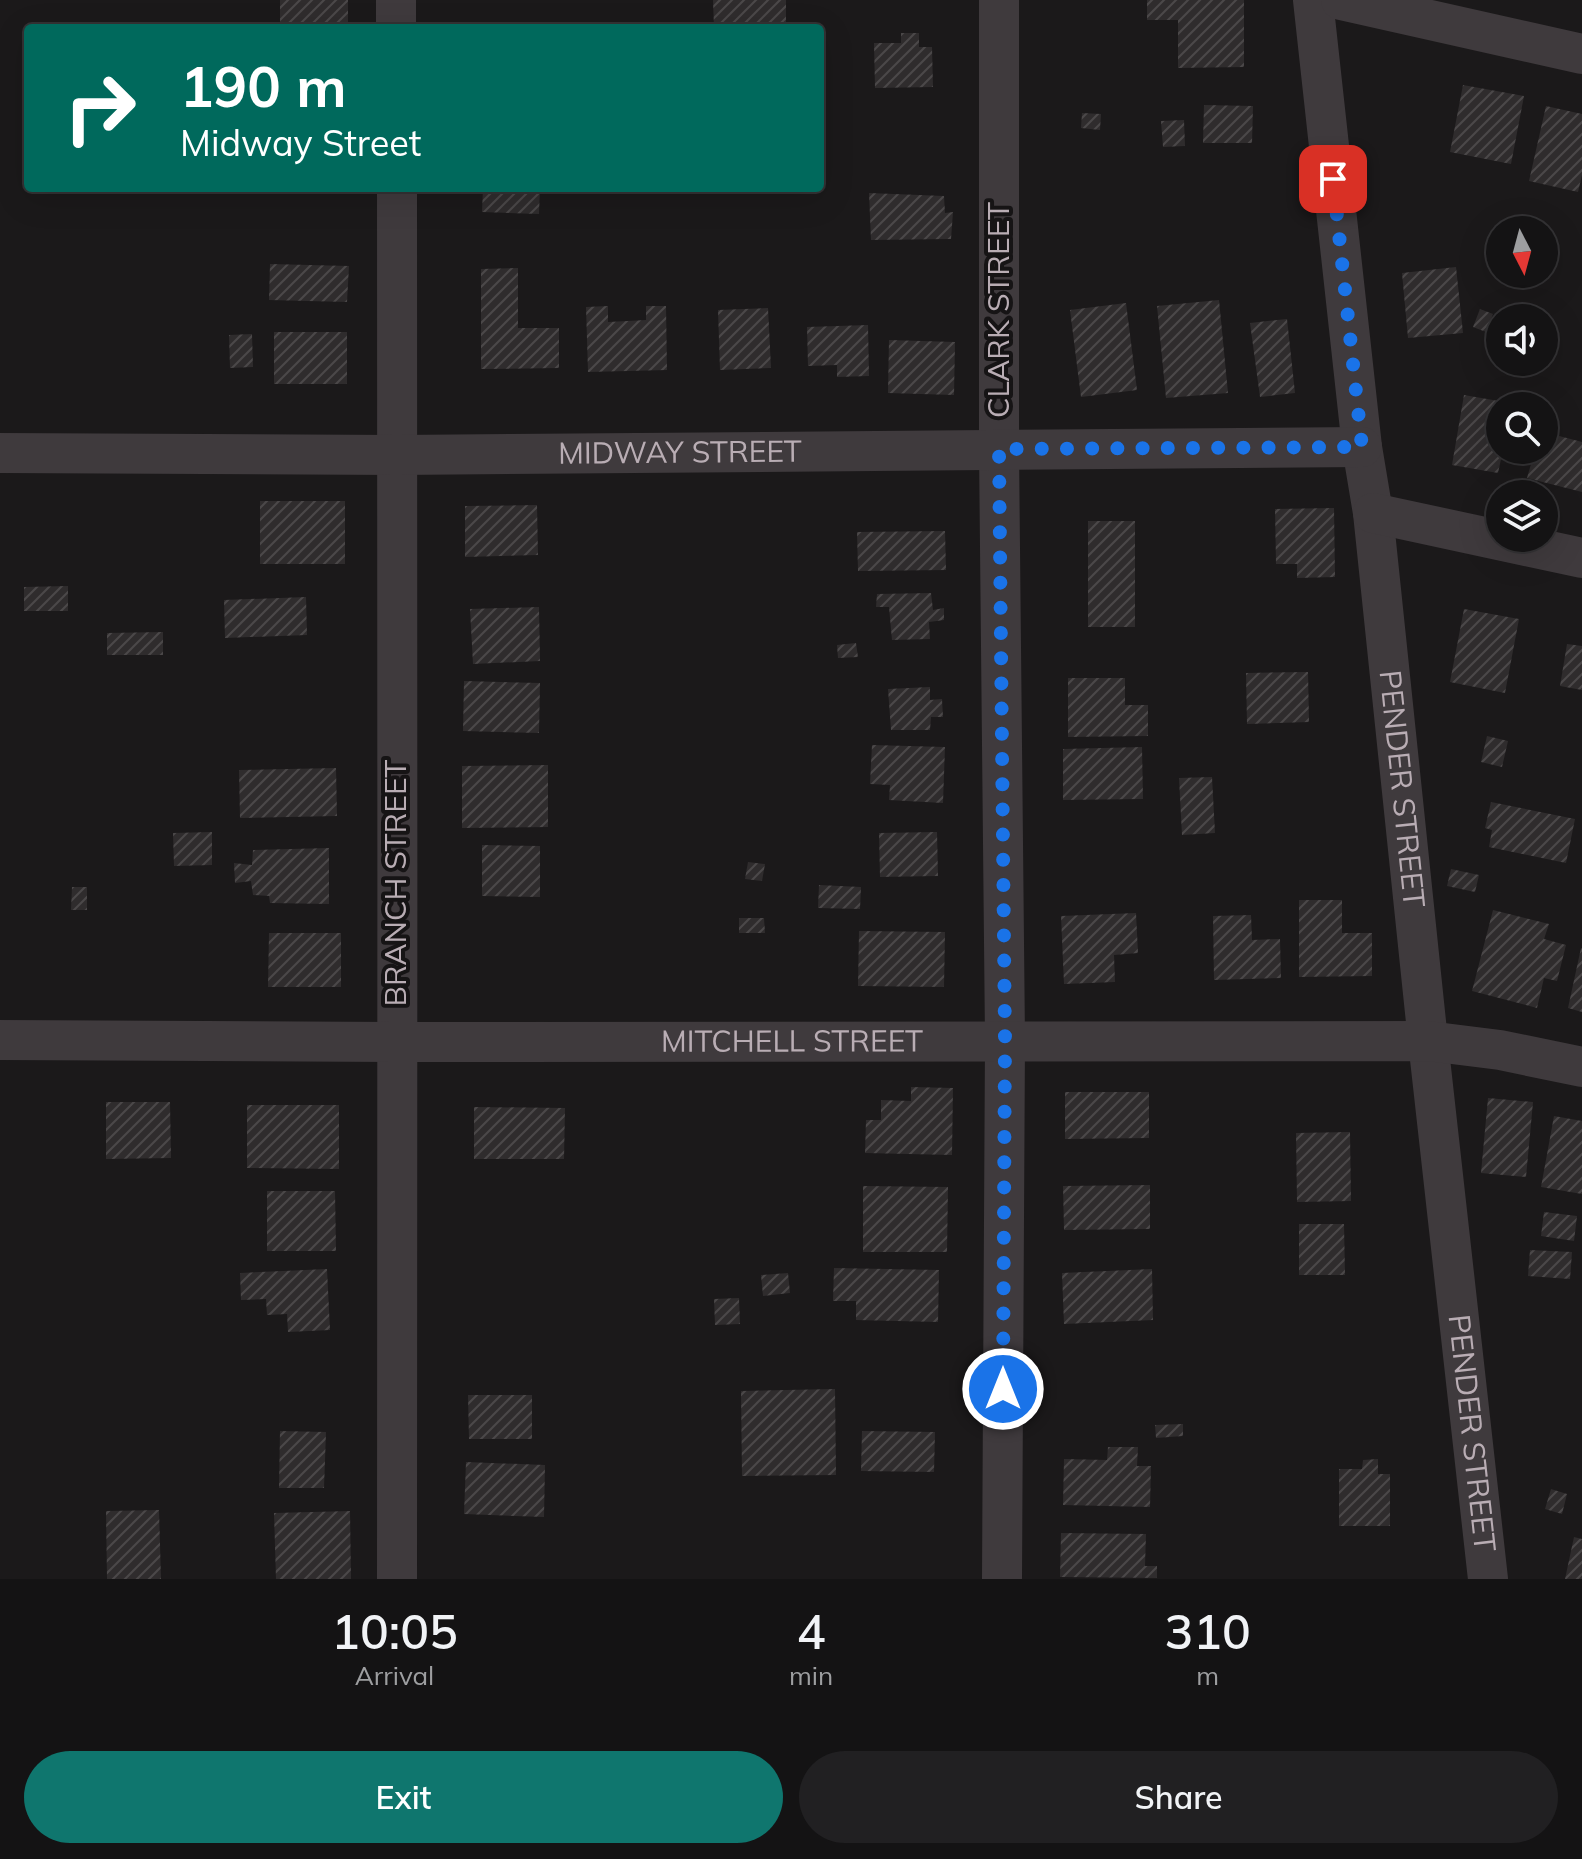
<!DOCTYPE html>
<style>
body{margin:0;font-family:Mulish,sans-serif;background:#212022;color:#f1f3f6;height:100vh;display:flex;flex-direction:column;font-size:30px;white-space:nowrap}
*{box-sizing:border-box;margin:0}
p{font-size:26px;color:#9d9ea0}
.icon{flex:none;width:44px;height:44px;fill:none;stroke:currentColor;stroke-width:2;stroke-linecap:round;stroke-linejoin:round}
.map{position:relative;height:1579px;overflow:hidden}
.panel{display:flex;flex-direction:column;background:#141314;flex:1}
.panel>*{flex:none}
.top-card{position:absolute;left:24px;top:24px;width:800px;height:168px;border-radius:8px;box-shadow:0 8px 32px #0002,0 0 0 2px #333234;background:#00695c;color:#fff;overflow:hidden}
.needle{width:52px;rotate:174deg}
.fabs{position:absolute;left:1486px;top:216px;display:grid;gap:16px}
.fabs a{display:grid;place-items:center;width:72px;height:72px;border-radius:50%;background:#141314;box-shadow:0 8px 32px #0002,0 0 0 2px #333234;font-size:40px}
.pin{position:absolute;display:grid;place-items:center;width:68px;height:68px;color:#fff;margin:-34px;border-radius:16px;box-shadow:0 4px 12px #0006}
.me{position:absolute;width:88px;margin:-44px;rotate:0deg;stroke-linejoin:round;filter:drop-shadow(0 0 6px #0008)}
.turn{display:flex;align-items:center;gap:28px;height:168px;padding:0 24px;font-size:36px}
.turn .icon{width:104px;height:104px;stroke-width:2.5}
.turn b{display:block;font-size:56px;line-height:68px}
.eta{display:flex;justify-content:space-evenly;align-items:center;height:136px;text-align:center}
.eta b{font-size:48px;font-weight:600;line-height:56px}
.primary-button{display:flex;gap:16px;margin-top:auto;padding:16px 24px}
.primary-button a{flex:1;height:92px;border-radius:48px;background:#0f766e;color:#fff;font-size:32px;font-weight:600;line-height:92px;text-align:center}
.primary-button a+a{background:#212022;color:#f1f3f6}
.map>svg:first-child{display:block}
.building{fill:url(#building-hatch)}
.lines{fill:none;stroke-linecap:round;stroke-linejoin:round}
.minor{stroke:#3f3a3d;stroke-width:40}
.route{stroke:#1a73e8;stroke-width:14;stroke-dasharray:0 25.2}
.labels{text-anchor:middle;stroke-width:8;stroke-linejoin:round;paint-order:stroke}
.street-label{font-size:30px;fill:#b9adb4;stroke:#161415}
</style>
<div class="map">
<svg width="1582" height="1579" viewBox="0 0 1582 1579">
<defs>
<pattern id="building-hatch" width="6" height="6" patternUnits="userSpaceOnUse" patternTransform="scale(2)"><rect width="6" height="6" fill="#2f2c2d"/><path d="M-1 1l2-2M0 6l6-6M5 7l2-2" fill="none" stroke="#4b4849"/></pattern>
</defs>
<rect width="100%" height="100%" fill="#1b191a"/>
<g class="building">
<path d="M280,0h68v25h-41l-1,3h-26z"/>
<path d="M713,0h73v28h-72z"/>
<path d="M1147,0h97v67l-66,1v-48h-31z"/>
<path d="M901,33h18v14h13l1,40 -58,1 -1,-45h27z"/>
<path d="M1463,85l61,11 -13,68 -61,-12z"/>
<path d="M1204,105l49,1 -1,37h-49z"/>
<path d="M1546,106l36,8v61l-4,17 -49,-11z"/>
<path d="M1082,113l19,1 -1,16 -19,-2z"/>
<path d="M1184,120l1,26 -22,1 -2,-26z"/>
<path d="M483,188h57l-1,26 -57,-2z"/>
<path d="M869,193l75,3 1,17 8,-1 -2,27 -80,1z"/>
<path d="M270,264l79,2 -2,36 -78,-2z"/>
<path d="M1456,267l7,66 -55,5 -6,-65z"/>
<path d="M518,268v60h41v40l-78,1v-100z"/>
<path d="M1219,300l9,93 -62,5 -9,-92z"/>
<path d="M1126,303l11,87 -56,7 -11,-87z"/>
<path d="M608,306v16l38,-2v-14h20l1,64 -79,2 -2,-65z"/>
<path d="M768,308l3,60 -51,2 -2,-60z"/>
<path d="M1480,309l13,5 -7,18 -13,-5z"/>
<path d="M1287,319l8,74 -35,4 -10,-74z"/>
<path d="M868,325l1,51 -32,1v-12l-29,1 -1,-39z"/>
<rect x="274" y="332" width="73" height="52"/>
<path d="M252,334l1,33 -23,1 -1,-33z"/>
<path d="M889,340l66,2 -1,53 -66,-2z"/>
<path d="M1464,395l52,9v2h-16v44h3l-5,23 -46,-8z"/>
<path d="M1544,432l38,10v50l-55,-14 8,-28h9z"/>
<rect x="260" y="501" width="85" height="63"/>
<path d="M537,505l1,50 -73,2v-51z"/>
<path d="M1334,508l1,69 -38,1v-14h-21l-1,-55z"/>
<rect x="1088" y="521" width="47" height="106"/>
<path d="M945,531l1,39 -88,1 -1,-39z"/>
<path d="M68,586v25h-44v-24z"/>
<path d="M931,593l2,17 11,-2v12l-15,2 1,17 -38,1 -3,-33h-13l1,-13z"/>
<path d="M306,597l1,38 -82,3 -1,-38z"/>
<path d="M539,607l1,54 -67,3 -3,-55z"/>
<path d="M1464,609l55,10 -14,74 -55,-11z"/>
<path d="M163,632v23h-56v-22z"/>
<path d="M856,643l2,14 -20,1 -1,-13z"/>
<path d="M1567,644l15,2v44l-22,-4z"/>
<path d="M1308,672l1,50 -62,2 -1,-51z"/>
<path d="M1068,678h57v27h23v31l-80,1z"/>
<path d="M464,681l76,2 -1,50 -76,-2z"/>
<path d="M930,687v13l12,-1 1,18h-12l-1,13h-39l-3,-41z"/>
<path d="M1487,736l21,5 -6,26 -21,-5z"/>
<path d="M872,745l73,2 -2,56 -54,-3 1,-15 -20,-1z"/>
<path d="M1142,747l1,52 -80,1v-51z"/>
<path d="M548,765v62l-86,1v-62z"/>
<path d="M336,768l1,48 -97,2 -1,-48z"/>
<path d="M1212,777l3,56 -33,2 -3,-57z"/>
<path d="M1491,802l84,17 -9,44 -77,-16 3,-17 -7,-2z"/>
<path d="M212,832v33l-38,1 -1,-33z"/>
<path d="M937,832l1,44 -58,1 -1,-44z"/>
<path d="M482,845l58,1v51l-58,-1z"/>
<path d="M329,848v56l-59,-1 -1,-7 -16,-1 -2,-14 -16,2 -1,-20 18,2 1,-15z"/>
<path d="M748,862l17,2 -3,17 -17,-2z"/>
<path d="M1451,869l28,6 -4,17 -28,-6z"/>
<path d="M819,885l42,2 -1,22 -42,-1z"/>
<path d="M72,887h15v23h-16z"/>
<path d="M1299,900h43v33h30v43l-73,1z"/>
<path d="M1493,910l56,14 -5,15 22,6 -9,36 -13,-3 -7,30 -65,-17z"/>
<path d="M1136,913l2,40 -24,2 1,27 -51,2 -3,-68z"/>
<path d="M1251,915l1,25 28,-1 1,39 -67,2 -1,-64z"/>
<path d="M739,918h25l1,15h-26z"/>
<path d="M859,931l86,1 -1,55 -86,-1z"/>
<path d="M269,933h72v54h-73z"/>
<path d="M1581,948h1v64l-14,-4z"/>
<path d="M911,1087l42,1 -1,67 -87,-2 1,-33h15v-20l30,1z"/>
<path d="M1065,1092h84v46l-84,1z"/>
<path d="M1488,1098l45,4 -7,75 -45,-4z"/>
<path d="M106,1102h64l1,56 -65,1z"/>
<path d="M247,1105h92v64l-92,-1z"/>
<path d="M474,1107l91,1 -1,51h-90z"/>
<path d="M1554,1116l28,5v73l-41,-7z"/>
<path d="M1350,1132l1,69 -54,1 -1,-69z"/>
<path d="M1150,1185v44l-86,1 -1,-44z"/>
<path d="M863,1186l85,1 -1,65h-84z"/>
<path d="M267,1191h68l1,60h-69z"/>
<path d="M1544,1212l33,4 -3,25 -33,-5z"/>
<path d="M1299,1224h45l1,51h-46z"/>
<path d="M1530,1250l42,2 -2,27 -42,-3z"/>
<path d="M834,1268l105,2 -1,52 -82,-2v-19h-23z"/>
<path d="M327,1269l3,61 -42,2 -1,-18 -20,1 -1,-16 -25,1 -1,-27z"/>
<path d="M1152,1269l1,51 -89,4 -2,-51z"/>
<path d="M788,1273l2,20 -27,3 -2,-21z"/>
<path d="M739,1298l1,26 -25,1 -1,-26z"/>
<path d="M835,1389l1,86 -94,1 -1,-85z"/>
<path d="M468,1395h64v44h-63z"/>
<path d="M1183,1424v12l-27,2 -1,-13z"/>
<path d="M280,1431l46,1 -2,56h-45z"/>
<path d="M862,1431l73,1 -1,40 -73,-1z"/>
<path d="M1108,1447h30l-1,19h14l-1,41 -87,-2 1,-46 43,1z"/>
<path d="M1378,1459v15h12v52h-51v-57h23l1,-9z"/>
<path d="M466,1462l79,3 -1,52 -80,-3z"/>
<path d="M1551,1489l16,5 -5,20 -17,-5z"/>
<path d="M159,1510l2,69h-54l-1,-68z"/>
<path d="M350,1511l1,68h-75l-2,-66z"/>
<path d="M1061,1533l85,1 -1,32h12v12l-97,-1z"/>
<path d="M1574,1537l8,2v40h-17z"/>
</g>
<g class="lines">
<g class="minor">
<path d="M396,0v28"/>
<path d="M999,0v449l6,591 -3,539"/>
<path id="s1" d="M1313,0l49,447 11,66 55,528 60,538"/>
<path d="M1341,0l241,54"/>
<path d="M397,188c2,464 -1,927 0,1391"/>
<path id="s2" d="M0,453l398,2 964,-8"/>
<path d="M1373,513l209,45"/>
<path id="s3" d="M0,1040l395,2 1033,-1 72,9 82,17"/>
</g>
</g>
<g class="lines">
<path class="route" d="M1003,1389l2,-349 -6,-591 363,-2 -29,-268"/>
</g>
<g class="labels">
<g class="street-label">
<text transform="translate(999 310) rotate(-90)" y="10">CLARK STREET</text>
<text dy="10" stroke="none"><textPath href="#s2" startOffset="680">MIDWAY STREET</textPath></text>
<text dy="10" stroke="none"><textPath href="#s1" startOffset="794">PENDER STREET</textPath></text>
<text transform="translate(396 883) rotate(-90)" y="10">BRANCH STREET</text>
<text dy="10" stroke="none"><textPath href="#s3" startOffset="792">MITCHELL STREET</textPath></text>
<text dy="10" stroke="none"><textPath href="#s1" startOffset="1442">PENDER STREET</textPath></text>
</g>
</g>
</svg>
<div class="fabs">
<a><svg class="needle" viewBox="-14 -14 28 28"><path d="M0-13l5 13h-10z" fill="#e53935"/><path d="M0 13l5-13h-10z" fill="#9d9ea0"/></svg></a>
<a><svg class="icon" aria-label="sound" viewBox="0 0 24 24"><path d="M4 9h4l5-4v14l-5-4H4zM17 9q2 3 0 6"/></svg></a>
<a><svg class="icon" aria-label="search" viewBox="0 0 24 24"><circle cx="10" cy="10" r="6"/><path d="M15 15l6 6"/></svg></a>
<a><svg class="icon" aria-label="layers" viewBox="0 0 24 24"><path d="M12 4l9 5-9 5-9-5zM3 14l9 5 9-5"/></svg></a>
</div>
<div class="pin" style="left:1333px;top:179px;background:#d93025"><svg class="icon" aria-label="arrive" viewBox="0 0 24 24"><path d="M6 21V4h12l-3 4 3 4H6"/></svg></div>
<svg class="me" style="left:1003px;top:1389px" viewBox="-20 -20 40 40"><circle r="17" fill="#1a73e8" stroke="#fff" stroke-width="3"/><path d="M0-11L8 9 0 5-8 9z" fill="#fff"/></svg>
<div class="top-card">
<div class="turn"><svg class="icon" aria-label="right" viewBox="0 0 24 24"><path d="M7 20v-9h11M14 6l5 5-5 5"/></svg><div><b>190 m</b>Midway Street</div></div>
</div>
</div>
<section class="panel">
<div class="eta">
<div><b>10:05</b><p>Arrival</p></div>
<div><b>4</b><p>min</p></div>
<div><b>310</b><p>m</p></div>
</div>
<div class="primary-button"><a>Exit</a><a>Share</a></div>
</section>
